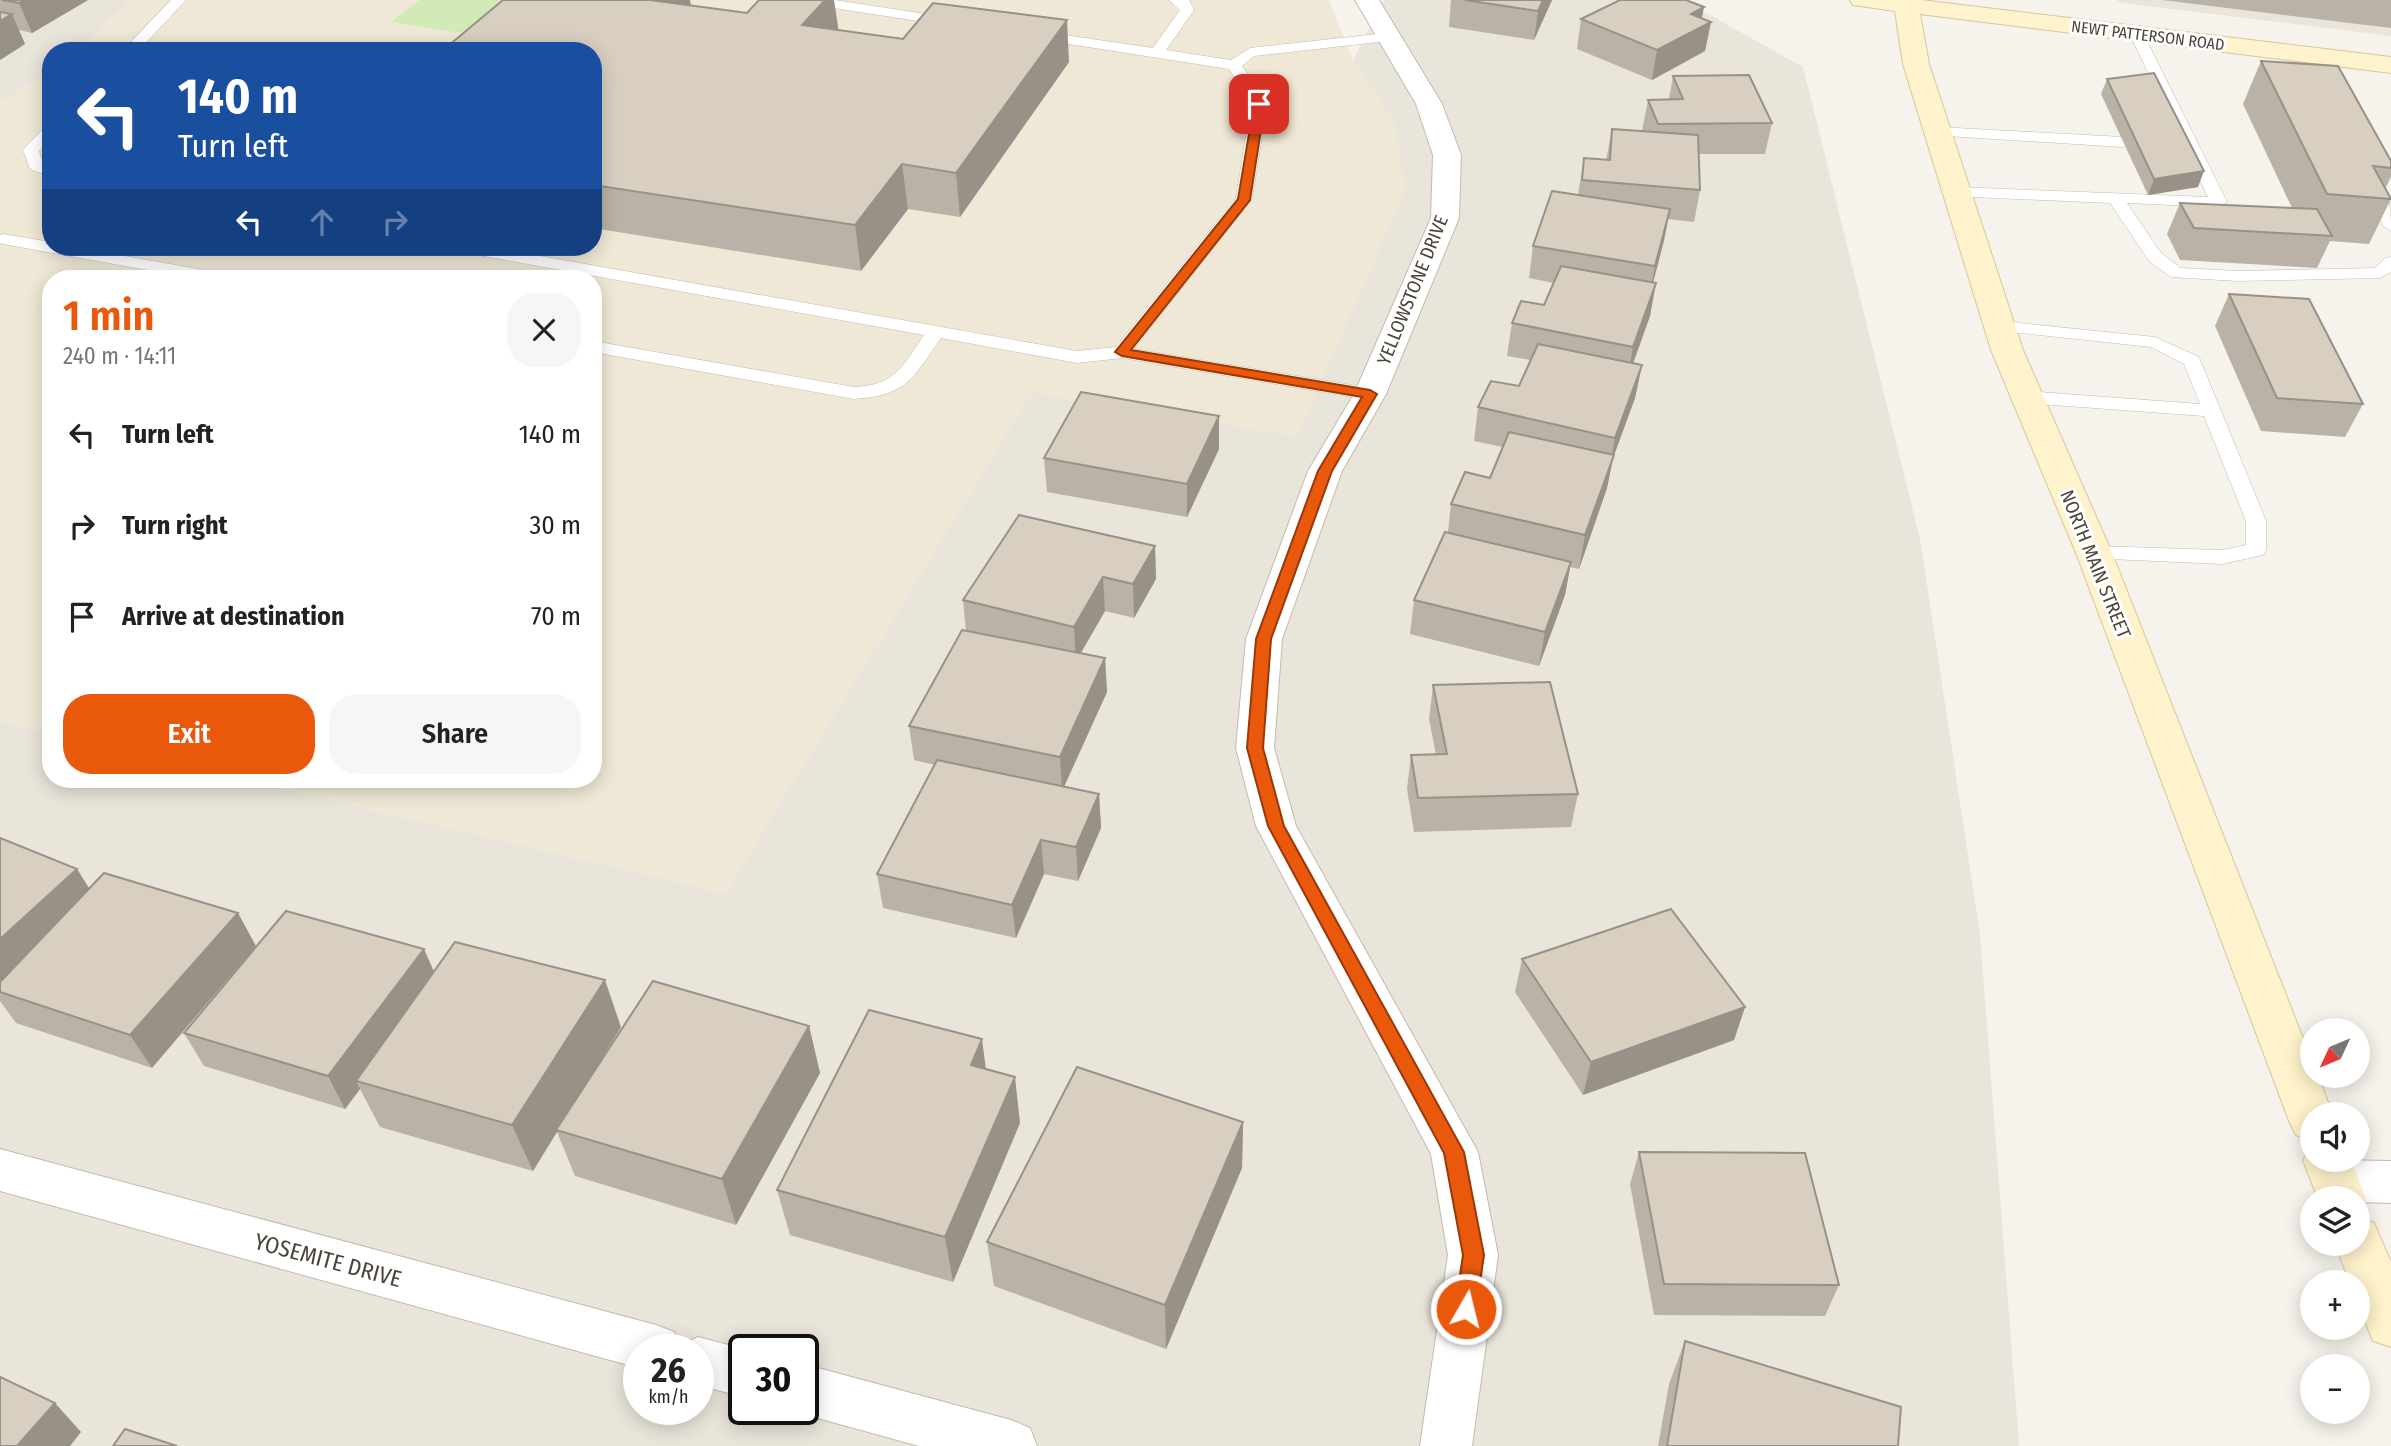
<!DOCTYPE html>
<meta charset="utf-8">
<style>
body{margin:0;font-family:"Fira Sans Condensed",sans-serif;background:#f6f6f6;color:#222;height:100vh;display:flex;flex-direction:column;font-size:26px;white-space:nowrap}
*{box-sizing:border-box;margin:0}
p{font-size:23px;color:#767676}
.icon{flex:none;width:38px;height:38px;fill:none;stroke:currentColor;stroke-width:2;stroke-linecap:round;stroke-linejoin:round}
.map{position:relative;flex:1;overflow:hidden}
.sheet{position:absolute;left:42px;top:270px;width:560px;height:518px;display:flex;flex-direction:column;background:#fff;border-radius:28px;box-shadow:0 4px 18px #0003}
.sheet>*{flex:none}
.banner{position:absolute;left:42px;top:42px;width:560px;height:214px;border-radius:28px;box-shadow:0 4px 18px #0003;background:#1a4fa0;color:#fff;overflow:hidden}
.needle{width:46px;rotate:226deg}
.tools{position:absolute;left:2300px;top:1018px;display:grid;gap:14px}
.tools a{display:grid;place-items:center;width:70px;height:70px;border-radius:50%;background:#fff;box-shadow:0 4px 18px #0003;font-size:35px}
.speed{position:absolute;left:623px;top:1334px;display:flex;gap:14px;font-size:35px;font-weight:700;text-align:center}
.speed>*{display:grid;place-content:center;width:91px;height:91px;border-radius:50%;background:#fff;box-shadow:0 4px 18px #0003;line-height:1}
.speed small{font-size:18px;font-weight:400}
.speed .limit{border:4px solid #111;border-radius:10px;background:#fff;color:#111}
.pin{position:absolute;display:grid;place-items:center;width:60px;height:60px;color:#fff;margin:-30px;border-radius:14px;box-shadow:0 4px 10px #0006}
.me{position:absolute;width:77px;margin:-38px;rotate:8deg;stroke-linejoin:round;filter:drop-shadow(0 0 5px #0008)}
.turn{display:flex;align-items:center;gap:24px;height:147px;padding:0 21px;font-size:32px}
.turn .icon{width:91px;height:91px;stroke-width:2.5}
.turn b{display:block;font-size:49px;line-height:60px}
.lanes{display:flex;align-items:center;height:66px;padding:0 21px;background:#0003;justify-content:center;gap:35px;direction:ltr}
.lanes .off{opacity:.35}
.round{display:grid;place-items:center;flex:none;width:74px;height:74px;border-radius:28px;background:#f6f6f6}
.overview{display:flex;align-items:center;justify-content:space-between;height:119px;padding:0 21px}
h1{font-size:42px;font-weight:600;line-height:52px;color:#ea580c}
.cta{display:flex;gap:14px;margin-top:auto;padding:14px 21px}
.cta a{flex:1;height:80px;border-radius:28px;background:#ea580c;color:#fff;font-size:28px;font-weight:600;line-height:80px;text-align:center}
.cta a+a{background:#f6f6f6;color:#222}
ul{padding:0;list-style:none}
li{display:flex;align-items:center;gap:21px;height:91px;padding:0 21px}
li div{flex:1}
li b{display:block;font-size:26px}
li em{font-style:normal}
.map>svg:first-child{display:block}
.residential{fill:#eae5da;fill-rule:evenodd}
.education{fill:#efe8d6}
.green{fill:#d2eab5}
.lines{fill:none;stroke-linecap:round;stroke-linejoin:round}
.lane-casing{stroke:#c2bbae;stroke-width:1}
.street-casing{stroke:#c2bbae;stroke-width:2}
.secondary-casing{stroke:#d6c79b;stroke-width:2}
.lane{fill:#fff;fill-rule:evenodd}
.street{fill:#fff;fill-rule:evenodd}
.secondary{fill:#fff3cd;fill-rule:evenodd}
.wall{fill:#bab2a6}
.shaded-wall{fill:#979187}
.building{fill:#d8cfc1;stroke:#979187;stroke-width:2}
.route{fill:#ea580c;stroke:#983908;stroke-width:2}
.labels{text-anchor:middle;stroke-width:6;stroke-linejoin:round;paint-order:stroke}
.far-street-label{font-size:16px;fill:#4b4439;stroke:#fff}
.street-label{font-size:19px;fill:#4b4439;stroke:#fff}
.near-street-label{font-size:23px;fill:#4b4439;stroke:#fff}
</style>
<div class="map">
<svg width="2391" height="1446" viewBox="0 0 2391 1446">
<rect width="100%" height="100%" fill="#f6f3ec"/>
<g class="residential">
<path d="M0,0h131l-54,51h-26v19l-51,34z"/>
<path d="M1384,0h283l25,5 111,62 117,472 60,395 39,512h-2019v-725l51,12v46h191l483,114 307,-501 265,44 97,-313 -41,-63zM639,1349h59v60h-59zM744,1349h59v60h-59z"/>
<path d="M2116,0h275v36l-269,-33z"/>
</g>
<path class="education" d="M131,0h1198l24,60 41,63 12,66 -109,248 -265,-45 -307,501 -483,-114h351v-501h-542v455l-51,-12v-617l51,-34v177h542v-196h-516z"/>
<path class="green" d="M420,0h114l-45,37 -98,-15z"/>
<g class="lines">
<g class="lane-casing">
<g id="lane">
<path d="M171,0h15l-48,51h-16z"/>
<path d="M800,0h35l116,18 7,4 -7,4 -144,-22z"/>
<path d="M1169,0h20l5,10 -28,40 65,10 19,-12 137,-15 7,4 -7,4 -133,15 -12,10 25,38 -15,95 -118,150 236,39 7,2 2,4 -2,4 -7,2 -248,-42 -45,5 -136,-25c-29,41 -33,57 -87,61l-261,-47v-11l261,46c42,-2 48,-20 70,-52l-463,-83 -9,-5h37l588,104 39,-4 120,-149 15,-94 -22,-35 -192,-30 -7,-4 7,-4 116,17 27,-38z"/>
<path d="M2136,29l7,4 84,169 -8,5 -92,-4 34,50 20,15 56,3 138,-3 10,-10 6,-1v15l-11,6 -143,3 -66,-4 -22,-16 -39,-58 -160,-7 -2,-4 2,-4 6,-1 252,10 -79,-164z"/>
<path d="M51,125v14l-12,12 4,12 8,3v11l-21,-8 -7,-19 22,-23z"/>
<path d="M1937,127l186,10 8,5 -8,5 -192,-12 -2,-3 2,-3z"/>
<path d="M2372,179c19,5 19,37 19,52l-8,-5 -19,-42z"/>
<path d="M3,234l48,8v5h24l145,26 9,5h-37l-189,-34 -3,-1v-8z"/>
<path d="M1999,321l156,16 44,20 67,164v29l-3,5 -41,9 -135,-6 -3,-5 3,-5 7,-2 128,4 24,-5v-24l-42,-105 -178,-13 -9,-6 9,-6 174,13 -16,-40 -33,-17 -158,-17 -3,-4z"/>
</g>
</g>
<g class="street-casing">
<g id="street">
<path d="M1355,0h24l63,104 19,51 -2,63 -73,176 -44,77 -60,168 -8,109 22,78 182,326 20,103 -26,191h-52l28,-191 -17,-101 -175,-328 -20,-78 10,-109 62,-168 46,-77 77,-176 2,-63 -17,-51z"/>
<path d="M0,1149l656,176 18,7 6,13 18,-8 46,12v48l-46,-12v-36h-59v19l-639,-177z"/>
<path d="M2335,1160l56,1v42l-34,-1v-3h-30l-9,-3 -7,-15 7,-15z"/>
<path d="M803,1364l208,56 19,8 7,18h-118l-116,-32 -12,-5h12z"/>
</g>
</g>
<g class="secondary-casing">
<g id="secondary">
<path d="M1850,0h71l470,57v16l-471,-59 9,50 94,286 89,203 200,508v15h6l15,39h-21v26l-16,-6 -7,-14 -213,-568 -85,-203 -88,-286 -8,-53 -42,-6z"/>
<path d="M2312,1145v15h39l15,39 -7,15 -2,-15h-39l-15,-39z"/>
<path d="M2357,1216l17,7 17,39v85l-18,-6 -16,-39v-19h-7l-15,-39h22z"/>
</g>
</g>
<use href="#lane" class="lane"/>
<use href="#street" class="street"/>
<use href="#secondary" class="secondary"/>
</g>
<g class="wall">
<path d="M0,0h88l-56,33 -13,-3 6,14 -25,16z"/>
<path d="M503,0h187l1,5 147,25 231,32 -109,155 -52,-8 -47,62 -268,-43v-177z"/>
<path d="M1451,0h101l-18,40 -85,-13z"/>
<path d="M2162,0h229v28z"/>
<path d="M1702,18l9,4 -6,29 -53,29 -75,-31 4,-30z"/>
<path d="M2261,61l130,100v16l-6,12 6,10 -22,45 -39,-3 -13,27 -137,-8 -13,-26 13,-31 112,5 -49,-104z"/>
<path d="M1673,76l99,47 -7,31h-66l1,36 -6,32 -26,-3 -15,64 -3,33 -17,47 9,2 -7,33 -22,60 -6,30 -28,81 -9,-2 -5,28 -26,71 -129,-32 4,-34 34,-68 3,-28 39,-26 13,-31 -29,-6 4,-34 41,-21 11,-26 -23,-4 5,-33 32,-18 10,-22 -25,-5 4,-32 45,-51 6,-37 22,2 6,-31 30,2 6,-31 21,-1z"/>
<path d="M2107,79l91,108 -50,8 -47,-101z"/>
<path d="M2229,294l134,110 -18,33 -84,-6 -46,-105z"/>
<path d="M1219,449l-32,68 -140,-25 -3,-34z"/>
<path d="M1155,546l1,33 -22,39 -29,-7 -24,42 24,5 2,34 -43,95 35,7 2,34 -23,53 -34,-7 -28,64 -133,-30 -6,-34 58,-109 -21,-5 -5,-34 57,-95 -3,-31z"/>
<path d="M1433,685l145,109 -7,33 -157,5 -7,-43 4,-34h25l-7,-36z"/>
<path d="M0,838l77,31 12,19 63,180 -136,-45 -16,-22z"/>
<path d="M1522,959l223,48 -11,33 -151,55 -68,-103z"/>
<path d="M434,972l187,55 -35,58 223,-59 11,47 -84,152 -161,-49 -18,-44 -24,39 -153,-44 -20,-38 -15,20 -141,-43 -20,-33z"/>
<path d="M1243,1122l-1,46 -76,181 -172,-63 -7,-44z"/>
<path d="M1020,1123l-67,159 -163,-47 -13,-45z"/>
<path d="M1639,1152l200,133 -14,31 -171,-1 -24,-131z"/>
<path d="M1685,1341l213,105h-240l11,-62z"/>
</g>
<g class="shaded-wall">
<path d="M24,0h64l-56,33 -13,-30z"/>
<path d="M647,0h43l1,8z"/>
<path d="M825,0h9l5,33 -37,-8z"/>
<path d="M1543,0h9l-18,40 4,-29z"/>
<path d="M1704,7l-4,21 11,-6 -6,29 -53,29 5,-30 34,-36z"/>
<path d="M12,14l13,30 -25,16v-39z"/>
<path d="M1067,20l2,42 -109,155 -4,-44z"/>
<path d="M902,164l6,45 -47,62 -6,-46z"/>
<path d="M2204,171l-6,16 -50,8 6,-16z"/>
<path d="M1670,209l-6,32 -15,57 6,-32z"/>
<path d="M1656,283l-6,33 -23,64 6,-33z"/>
<path d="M1642,365l-7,33 -22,60 -6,30 -28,81 6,-34 24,-66 6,-31z"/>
<path d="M1219,416v33l-32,68v-33z"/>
<path d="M1155,546l1,33 -22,39 -1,-34z"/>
<path d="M1571,562l-6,33 -26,71 6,-34z"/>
<path d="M1103,577l2,34 -29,50 -2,-34z"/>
<path d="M1105,658l2,34 -45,99 -2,-34z"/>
<path d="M1099,794l2,34 -23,53 -2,-34z"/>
<path d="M1041,840l3,34 -28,64 -4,-33z"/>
<path d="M77,869l21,34 -98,89v-53z"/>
<path d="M238,913l18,33 -104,122 -22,-33z"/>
<path d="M424,949l15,34 -83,98 4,8 -15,20 -17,-33z"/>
<path d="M605,980l16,47 -88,144 -21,-46z"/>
<path d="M1745,1007l-11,33 -151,55 8,-33z"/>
<path d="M809,1026l11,47 -84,152 -14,-46z"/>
<path d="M982,1039l6,47 -17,-21z"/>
<path d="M1015,1077l5,46 -67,159 -8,-45z"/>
<path d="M1243,1122l-1,46 -76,181 -1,-44z"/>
<path d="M55,1403l26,29 -11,14h-53z"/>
</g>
<g class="building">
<path d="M2,0h22l-5,3z"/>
<path d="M503,0h147l97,13 12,-13h66l-23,25 101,14 30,-36 134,17 -111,153 -54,-9 -47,61 -262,-40v-134h-151z"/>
<path d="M1465,0h78l-5,11z"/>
<path d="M1620,0h66l18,7 -13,7 20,8 -54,28 -76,-31z"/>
<path d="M0,12l12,2 -12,7z"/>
<path d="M2261,61l77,5 53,95v7l-18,-2 18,33 -64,-5z"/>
<path d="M2154,73l50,98 -50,8 -47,-100z"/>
<path d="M1749,75l23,48 -114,1 -10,-24 35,-1 -10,-23z"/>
<path d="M1612,129l86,6 2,55 -118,-10 2,-22 26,2z"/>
<path d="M1552,191l118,18 -15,57 -122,-20z"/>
<path d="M2180,203l137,6 15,27 -138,-8z"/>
<path d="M1561,266l95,17 -23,64 -121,-24 9,-22 23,4z"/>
<path d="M2229,294l80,5 54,105 -86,-6z"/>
<path d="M1538,344l104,21 -27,73 -137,-31 13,-26 28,5z"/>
<path d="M1081,392l138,24 -32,68 -143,-26z"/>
<path d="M1509,432l105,23 -29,80 -134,-31 14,-32 25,6z"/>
<path d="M1019,515l136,31 -22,38 -30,-7 -29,50 -111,-27z"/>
<path d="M1445,532l126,30 -26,70 -131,-32z"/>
<path d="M962,630l143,28 -45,99 -151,-31z"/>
<path d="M1550,682l28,112 -160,4 -7,-43 36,-1 -14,-69z"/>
<path d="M937,760l162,34 -23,53 -35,-7 -29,65 -135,-31z"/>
<path d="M0,838l77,31 -77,70z"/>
<path d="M104,873l134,40 -108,122 -130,-43v-10z"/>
<path d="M1671,909l74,98 -154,55 -69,-103z"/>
<path d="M286,911l138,38 -96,127 -144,-43z"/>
<path d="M455,942l150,38 -93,145 -156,-44z"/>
<path d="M653,981l156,45 -87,153 -166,-49z"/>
<path d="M869,1010l113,29 -11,26 44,12 -70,160 -168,-47z"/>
<path d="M1077,1067l166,55 -78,183 -178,-63z"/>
<path d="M1639,1152l166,1 34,132 -175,-1z"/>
<path d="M1685,1341l216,66 -3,39h-231z"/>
<path d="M0,1377l55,26 -38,43h-17z"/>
<path d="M125,1429l52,17h-64z"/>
</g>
<path class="route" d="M1259,101l6,3 -15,96 -119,150 239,40 7,4 -45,77 -61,168 -8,109 21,78 180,326 20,103 -8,54 -3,7 -7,3 -8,-3 -3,-7 8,-54 -19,-102 -176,-327 -21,-78 9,-109 62,-168 44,-74 -240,-41 -7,-4 123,-153 16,-95z"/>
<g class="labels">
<g class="far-street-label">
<text transform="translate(2148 35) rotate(7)" y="6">NEWT PATTERSON ROAD</text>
</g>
<g class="street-label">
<text transform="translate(1412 290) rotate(-68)" y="7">YELLOWSTONE DRIVE</text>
<text transform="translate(2096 564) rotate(68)" y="7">NORTH MAIN STREET</text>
</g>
<g class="near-street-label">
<text transform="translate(328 1260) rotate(15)" y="8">YOSEMITE DRIVE</text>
</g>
</g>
</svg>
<div class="tools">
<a><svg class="needle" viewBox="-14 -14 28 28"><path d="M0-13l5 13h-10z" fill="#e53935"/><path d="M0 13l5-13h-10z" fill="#767676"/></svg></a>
<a><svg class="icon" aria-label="sound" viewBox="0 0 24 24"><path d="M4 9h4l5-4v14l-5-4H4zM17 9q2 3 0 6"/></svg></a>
<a><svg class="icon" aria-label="layers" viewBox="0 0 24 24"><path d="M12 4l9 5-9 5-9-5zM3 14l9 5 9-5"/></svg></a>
<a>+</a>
<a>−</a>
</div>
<div class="speed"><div>26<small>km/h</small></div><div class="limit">30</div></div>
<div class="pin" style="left:1259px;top:104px;background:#d93025"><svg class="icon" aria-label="arrive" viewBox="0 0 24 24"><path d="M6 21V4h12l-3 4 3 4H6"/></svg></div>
<svg class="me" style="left:1466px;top:1309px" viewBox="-20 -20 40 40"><circle r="17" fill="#ea580c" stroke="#fff" stroke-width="3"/><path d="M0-11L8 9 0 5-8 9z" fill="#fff"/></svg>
<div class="banner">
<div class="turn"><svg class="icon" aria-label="left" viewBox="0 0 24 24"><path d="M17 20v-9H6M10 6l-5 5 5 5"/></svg><div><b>140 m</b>Turn left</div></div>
<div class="lanes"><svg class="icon" aria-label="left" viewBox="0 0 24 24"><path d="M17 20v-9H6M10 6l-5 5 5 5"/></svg><svg class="icon off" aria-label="ahead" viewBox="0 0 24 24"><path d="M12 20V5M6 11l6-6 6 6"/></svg><svg class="icon off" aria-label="right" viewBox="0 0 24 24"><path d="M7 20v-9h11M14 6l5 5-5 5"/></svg></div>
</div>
<section class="sheet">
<div class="overview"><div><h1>1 min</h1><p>240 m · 14:11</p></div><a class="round"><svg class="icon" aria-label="close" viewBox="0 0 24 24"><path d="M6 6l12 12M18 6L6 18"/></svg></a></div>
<ul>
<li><svg class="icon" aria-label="left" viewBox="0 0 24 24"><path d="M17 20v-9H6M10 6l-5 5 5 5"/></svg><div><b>Turn left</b></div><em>140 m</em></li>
<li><svg class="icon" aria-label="right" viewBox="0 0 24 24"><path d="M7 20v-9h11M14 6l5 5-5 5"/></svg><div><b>Turn right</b></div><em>30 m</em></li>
<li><svg class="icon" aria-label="arrive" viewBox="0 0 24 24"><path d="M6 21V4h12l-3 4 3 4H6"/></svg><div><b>Arrive at destination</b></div><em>70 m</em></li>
</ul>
<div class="cta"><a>Exit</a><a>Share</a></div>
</section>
</div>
